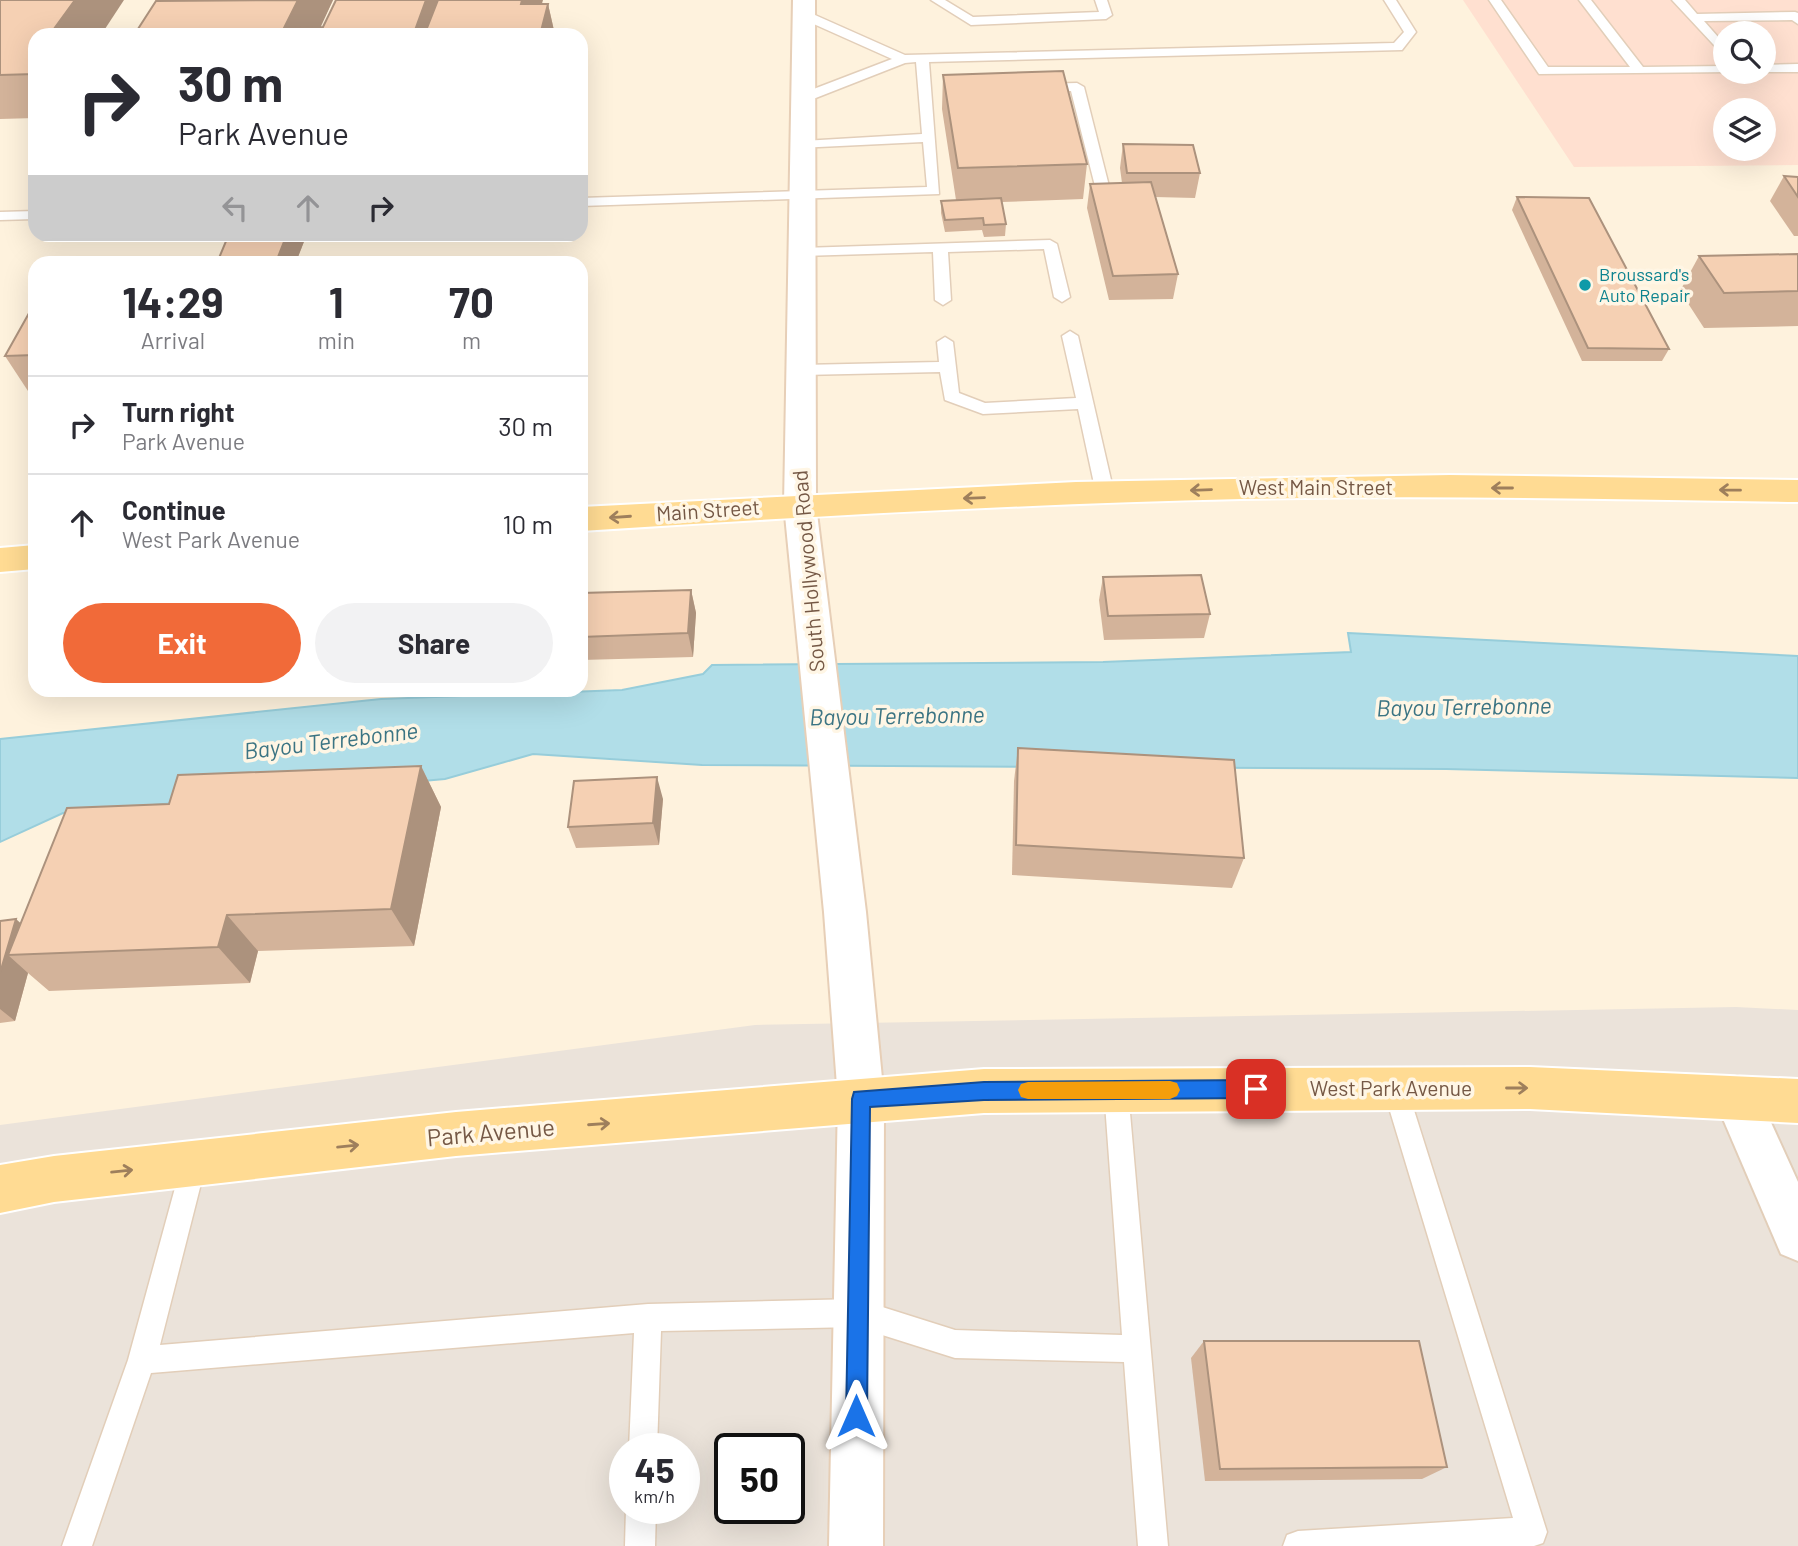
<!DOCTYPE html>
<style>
body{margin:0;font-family:Barlow,sans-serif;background:#f2f2f3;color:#2b2b33;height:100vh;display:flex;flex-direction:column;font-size:26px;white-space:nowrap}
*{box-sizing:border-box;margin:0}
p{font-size:23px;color:#7c7c81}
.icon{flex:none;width:38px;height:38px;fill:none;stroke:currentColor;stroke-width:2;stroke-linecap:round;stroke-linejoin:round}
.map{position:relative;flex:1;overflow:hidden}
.drawer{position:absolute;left:28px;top:256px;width:560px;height:441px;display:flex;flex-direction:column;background:#fff;border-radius:21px;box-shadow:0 7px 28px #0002}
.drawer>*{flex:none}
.guide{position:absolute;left:28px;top:28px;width:560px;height:214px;border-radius:21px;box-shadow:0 7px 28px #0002;background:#fff;color:#2b2b33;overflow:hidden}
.fabs{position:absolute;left:1713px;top:21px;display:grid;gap:14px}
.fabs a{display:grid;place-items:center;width:63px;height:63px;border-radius:50%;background:#fff;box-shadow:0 7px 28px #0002;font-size:35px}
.speed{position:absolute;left:609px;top:1433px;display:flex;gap:14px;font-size:35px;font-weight:700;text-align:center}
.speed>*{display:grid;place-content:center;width:91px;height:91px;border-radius:50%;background:#fff;box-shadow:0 7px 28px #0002;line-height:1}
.speed small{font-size:18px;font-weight:400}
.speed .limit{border:4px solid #111;border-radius:10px;background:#fff;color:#111}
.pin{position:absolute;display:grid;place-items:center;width:60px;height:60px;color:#fff;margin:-30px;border-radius:14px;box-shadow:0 4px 10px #0006}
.me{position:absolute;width:77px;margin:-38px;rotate:0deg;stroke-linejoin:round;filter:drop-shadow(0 0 5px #0008)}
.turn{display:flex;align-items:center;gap:24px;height:147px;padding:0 35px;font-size:32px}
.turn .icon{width:91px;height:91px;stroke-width:2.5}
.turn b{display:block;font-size:49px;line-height:60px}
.lanes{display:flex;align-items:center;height:66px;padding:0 35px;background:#0003;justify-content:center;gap:35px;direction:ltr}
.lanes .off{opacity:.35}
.eta{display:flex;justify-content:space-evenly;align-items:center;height:119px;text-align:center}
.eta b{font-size:42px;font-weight:700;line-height:49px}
.primary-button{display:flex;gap:14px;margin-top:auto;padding:14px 35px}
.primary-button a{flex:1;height:80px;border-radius:42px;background:#f16a39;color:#fff;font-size:28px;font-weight:700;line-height:80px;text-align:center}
.primary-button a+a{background:#f2f2f3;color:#2b2b33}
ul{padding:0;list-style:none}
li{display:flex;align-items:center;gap:21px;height:98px;padding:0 35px;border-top:2px solid #e1e1e2}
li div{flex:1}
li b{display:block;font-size:26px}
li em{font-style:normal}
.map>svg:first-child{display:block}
.commercial{fill:#ffe0d0;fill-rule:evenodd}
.industrial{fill:#ebe3da;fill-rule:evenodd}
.water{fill:#b1dee8;stroke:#97cdda;stroke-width:2}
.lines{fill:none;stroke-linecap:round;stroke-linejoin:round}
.service-casing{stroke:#e2ceb9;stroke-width:3}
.minor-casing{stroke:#e2ceb9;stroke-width:4}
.secondary-casing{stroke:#e7cfb7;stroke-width:4}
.primary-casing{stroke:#fff;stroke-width:4}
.service{fill:#fff;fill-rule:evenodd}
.minor{fill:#fff;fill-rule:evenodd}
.secondary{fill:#fff;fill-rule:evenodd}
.primary{fill:#ffdb93;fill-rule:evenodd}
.wall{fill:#d3b39a}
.shaded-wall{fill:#ac927d}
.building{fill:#f5d0b3;stroke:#ac927d;stroke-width:2}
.oneway{stroke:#9e7f5c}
.route{fill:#1a73e8;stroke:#114b97;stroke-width:2}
.slow{fill:#f59e0b}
.culture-dot{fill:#0f9aa8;stroke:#fff6e5;stroke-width:2.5}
.labels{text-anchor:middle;stroke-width:7;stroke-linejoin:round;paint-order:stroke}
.far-culture-label{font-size:18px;fill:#0d838f;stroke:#fff6e5;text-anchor:start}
.street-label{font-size:21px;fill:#755845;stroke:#fff6e5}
.water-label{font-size:23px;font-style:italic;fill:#3b7483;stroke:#fff6e5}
.near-street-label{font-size:24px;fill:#755845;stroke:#fff6e5}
</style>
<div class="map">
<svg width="1798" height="1546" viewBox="0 0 1798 1546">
<rect width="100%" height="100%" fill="#fef2dd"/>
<path class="commercial" d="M1463,0h335v165l-224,2zM1726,33h38v39h-38zM1726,110h38v39h-38z"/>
<path class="industrial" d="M1736,1007l62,3v536h-1798v-421l755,-100zM625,1449h59v59h-59zM730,1449h59v59h-59z"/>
<path class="water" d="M1348,633l450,23v122l-352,-9 -744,-4 -169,-11 -88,25 -382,34 -63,29v-103l381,-40 241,-9 81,-16 9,-9 391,-3 248,-10z"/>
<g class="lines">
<g class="service-casing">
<g id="service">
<path d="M931,0h14l28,17 126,-5 -4,-12h12l5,15 -6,4 -135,6z"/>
<path d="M1384,0h12l20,32 -14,18 -473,12 10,132 -358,12v-8l346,-11 -4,-45 -125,6v-6l5,-1 119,-7 -6,-72 -11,1 -97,38h-10v-6l94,-36 -94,-42v-6h8l99,44 489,-12 10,-11z"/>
<path d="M1489,0h12l47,67h82l-51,-67h12l52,67 83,-1v6h5l-192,2z"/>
<path d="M1672,0h13l12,14 98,-2 3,1v11l-6,-4 -88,1 22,25v12z"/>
<path d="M1798,64v8h-38h4v-7z"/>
<path d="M1077,83l7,4 27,107 -2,3 -12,-3 -26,-103 -32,1 -7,-4 7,-4z"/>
<path d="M35,211v8l-35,1v-8z"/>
<path d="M1050,240l7,4 13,53 -8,5 -8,-5 -10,-48 -96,3 3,48 -8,5 -8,-5 -2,-48 -131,4 -7,-4 7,-4z"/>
<path d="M1070,331l8,5 36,157 -9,6 -9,-6 -18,-84 -95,5 -38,-14 -5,-28 -138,3 -8,-5 8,-5 137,-3 -2,-20 8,-5 8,5 6,51 26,10 91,-5 -14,-62z"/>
<path d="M1395,1076l9,4 3,8 140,444 -4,11 -9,3h-251l4,-11 11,-4 215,-13 -130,-430 3,-8z"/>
<path d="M1116,1078l9,4 3,8 40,456h-30l-14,-184 -169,-4 -98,-31 -196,4 -4,118h-28l5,-116 -483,40 -59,173h-30l66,-186 56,-205 9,-4 9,4 4,9 -46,181 488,-41 209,-5 98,31 167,5 -18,-245 3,-8z"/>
<path d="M626,1508h30l-1,38h-30z"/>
</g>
</g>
<g class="minor-casing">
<path id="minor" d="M1737,1076l16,7 45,99v79l-17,-7 -67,-156 7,-15z"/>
</g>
<g class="secondary-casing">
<path id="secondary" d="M793,0h22l1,505 50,407 18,187 -1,447h-54l9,-447 -14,-187 -40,-407z"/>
</g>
<g class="primary-casing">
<g id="primary">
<path d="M1450,475l348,5v22c-186,-3 -371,-7 -557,-3 -220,5 -440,18 -660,32v-24l495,-25z"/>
<path d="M35,545v24l-35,3v-24z"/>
<path d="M1530,1067l268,12v44l-268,-14 -546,4 -528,43 -402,46 -54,11v-48l54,-9 402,-44 528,-43z"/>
</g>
</g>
<use href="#service" class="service"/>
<use href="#minor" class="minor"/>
<use href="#secondary" class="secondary"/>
<use href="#primary" class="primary"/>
</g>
<g class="wall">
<path d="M0,0l102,33 34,-1 90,-32h107l-13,27 228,-23 7,31h-520v83l-35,1z"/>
<path d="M943,75l144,89 -4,35 -81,3 4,22 -1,12 -21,1 -2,-7 -37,2 -4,-19v-12l15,-1 -14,-91z"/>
<path d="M1123,144l77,29 -5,25 -40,-1 23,77 -5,25 -64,1 -22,-92 3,-24 32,-1 -2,-15z"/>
<path d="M1784,176l14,1v59h-4l-24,-35z"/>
<path d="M1517,197l152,152 -7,12h-80l-70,-151z"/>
<path d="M307,234l-11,28h-75l-2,-4z"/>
<path d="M1798,254v72l-94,2 -24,-37 19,-35z"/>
<path d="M35,306v85h-7l-23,-35z"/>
<path d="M1103,577l107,37 -6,24 -100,2 -5,-40z"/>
<path d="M691,590l5,23 -3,44 -112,3v-67z"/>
<path d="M1018,748l226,110 -12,30 -220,-13 2,-94z"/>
<path d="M421,766l20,41 -27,139 -156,5 -8,32 -201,8 -21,-18 -13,48 -15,2v-102l20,2 149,-119z"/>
<path d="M663,799l-4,46 -83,3 -8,-21z"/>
<path d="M1204,1341l243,126 -25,12 -217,2 -14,-123z"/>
</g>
<g class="shaded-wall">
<path d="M75,0h49l-23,35 -50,-2z"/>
<path d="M298,0h35l-16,35 -33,-7z"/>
<path d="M426,0h15v35l-27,-2z"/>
<path d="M522,0h21l-10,35 -12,-31z"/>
<path d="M548,4l7,31h-15z"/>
<path d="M287,234h20l-11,28h-15l-3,-5z"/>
<path d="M691,590l5,23 -3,44 -5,-24z"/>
<path d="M421,766l20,41 -27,139 -23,-37z"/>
<path d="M657,777l6,22 -4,46 -6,-22z"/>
<path d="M227,915l31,36 -8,32 -32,-36z"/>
<path d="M16,919l22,20 -30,16 20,18 -13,48 -15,-12v-36z"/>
</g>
<g class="building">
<path d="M0,0h75l-24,33 85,-1 20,-31 142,-1 -14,28 39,-1 13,-27h90l-12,33h11l13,-33h84l-1,4h27l-8,31h-505v39l-35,1z"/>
<path d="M1063,71l24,93 -129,4 -15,-93z"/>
<path d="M1123,144l70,1 7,28h-73z"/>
<path d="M1784,176l14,1v20z"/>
<path d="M1151,182l27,92 -65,2 -23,-92z"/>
<path d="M1517,197l72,1 80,151 -81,-1z"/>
<path d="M1001,198l5,26 -22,1 -1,-7 -38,2 -4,-19z"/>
<path d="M229,234h58l-9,23 -59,1z"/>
<path d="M1798,254v37l-74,2 -25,-37z"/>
<path d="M33,306h2v49l-30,1z"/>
<path d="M1201,575l9,39 -102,2 -5,-39z"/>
<path d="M691,590l-3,43 -107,4v-44z"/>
<path d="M1018,748l216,12 10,98 -228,-13z"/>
<path d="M421,766l-30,143 -164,6 -9,32 -210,8 59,-147 102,-4 9,-29z"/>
<path d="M657,777l-4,46 -85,4 6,-46z"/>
<path d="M16,919l-16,54v-52z"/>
<path d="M1204,1341h215l28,126 -227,2z"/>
</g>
<defs><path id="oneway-shaft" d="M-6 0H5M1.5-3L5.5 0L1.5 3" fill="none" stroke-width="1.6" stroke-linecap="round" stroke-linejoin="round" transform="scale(1.75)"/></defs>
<g class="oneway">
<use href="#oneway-shaft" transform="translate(1502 488) rotate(180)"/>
<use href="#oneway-shaft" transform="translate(1201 490) rotate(178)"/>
<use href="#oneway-shaft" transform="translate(1730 490) rotate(-179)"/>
<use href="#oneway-shaft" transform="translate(974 498) rotate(178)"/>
<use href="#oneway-shaft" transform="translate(620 517) rotate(176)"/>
<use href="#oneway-shaft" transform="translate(1517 1088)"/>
<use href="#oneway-shaft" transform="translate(599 1124) rotate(-4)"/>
<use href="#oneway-shaft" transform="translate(348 1146) rotate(-6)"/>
<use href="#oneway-shaft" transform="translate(122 1171) rotate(-6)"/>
</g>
<path class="route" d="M1256,1080l6,3 3,6 -3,6 -6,3 -272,2 -114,7 -3,309 -3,8 -8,3 -7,-3 -3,-8 6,-317 2,-7 130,-10z"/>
<path class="slow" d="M1170,1081l7,2 3,7 -3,6 -7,3h-142l-7,-2 -3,-7 3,-6 7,-2z"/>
<circle class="culture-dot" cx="1585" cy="285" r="7"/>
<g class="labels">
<g class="far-culture-label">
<text x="1599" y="281">Broussard's<tspan x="1599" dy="21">Auto Repair</tspan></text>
</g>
<g class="street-label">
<text x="1316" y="495">West Main Street</text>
<text transform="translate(708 511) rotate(-4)" y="7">Main Street</text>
<text transform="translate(809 571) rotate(-95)" y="7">South Hollywood Road</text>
<text x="1391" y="1096">West Park Avenue</text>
</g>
<g class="water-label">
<text transform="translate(1464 707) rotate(-1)" y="8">Bayou Terrebonne</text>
<text transform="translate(897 716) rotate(-1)" y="8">Bayou Terrebonne</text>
<text transform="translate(331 741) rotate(-7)" y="8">Bayou Terrebonne</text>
</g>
<g class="near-street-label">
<text transform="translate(491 1133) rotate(-5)" y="8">Park Avenue</text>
</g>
</g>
</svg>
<div class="fabs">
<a><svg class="icon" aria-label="search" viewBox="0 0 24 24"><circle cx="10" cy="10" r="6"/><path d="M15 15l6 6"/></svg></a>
<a><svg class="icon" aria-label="layers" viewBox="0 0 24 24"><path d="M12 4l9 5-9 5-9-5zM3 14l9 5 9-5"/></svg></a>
</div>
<div class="speed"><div>45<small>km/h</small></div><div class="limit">50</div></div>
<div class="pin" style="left:1256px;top:1089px;background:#d93025"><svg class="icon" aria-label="arrive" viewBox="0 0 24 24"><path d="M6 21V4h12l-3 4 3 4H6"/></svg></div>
<svg class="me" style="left:856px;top:1416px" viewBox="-20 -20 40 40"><path d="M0-17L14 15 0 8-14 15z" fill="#1a73e8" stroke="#fff" stroke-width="4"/></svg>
<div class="guide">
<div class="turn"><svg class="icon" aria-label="right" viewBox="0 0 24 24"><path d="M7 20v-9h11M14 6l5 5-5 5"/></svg><div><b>30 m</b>Park Avenue</div></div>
<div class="lanes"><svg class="icon off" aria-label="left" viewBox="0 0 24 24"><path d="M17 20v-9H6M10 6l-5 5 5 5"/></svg><svg class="icon off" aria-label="ahead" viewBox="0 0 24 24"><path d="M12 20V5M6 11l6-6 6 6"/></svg><svg class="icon" aria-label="right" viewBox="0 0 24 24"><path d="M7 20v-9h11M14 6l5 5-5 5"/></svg></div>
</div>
<section class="drawer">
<div class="eta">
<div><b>14:29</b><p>Arrival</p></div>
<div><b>1</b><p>min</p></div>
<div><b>70</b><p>m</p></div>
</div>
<ul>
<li><svg class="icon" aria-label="right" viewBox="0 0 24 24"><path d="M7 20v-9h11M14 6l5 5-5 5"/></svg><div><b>Turn right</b><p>Park Avenue</p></div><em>30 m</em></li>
<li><svg class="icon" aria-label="ahead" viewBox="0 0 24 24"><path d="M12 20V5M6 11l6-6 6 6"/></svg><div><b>Continue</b><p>West Park Avenue</p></div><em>10 m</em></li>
</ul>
<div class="primary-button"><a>Exit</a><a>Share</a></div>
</section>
</div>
